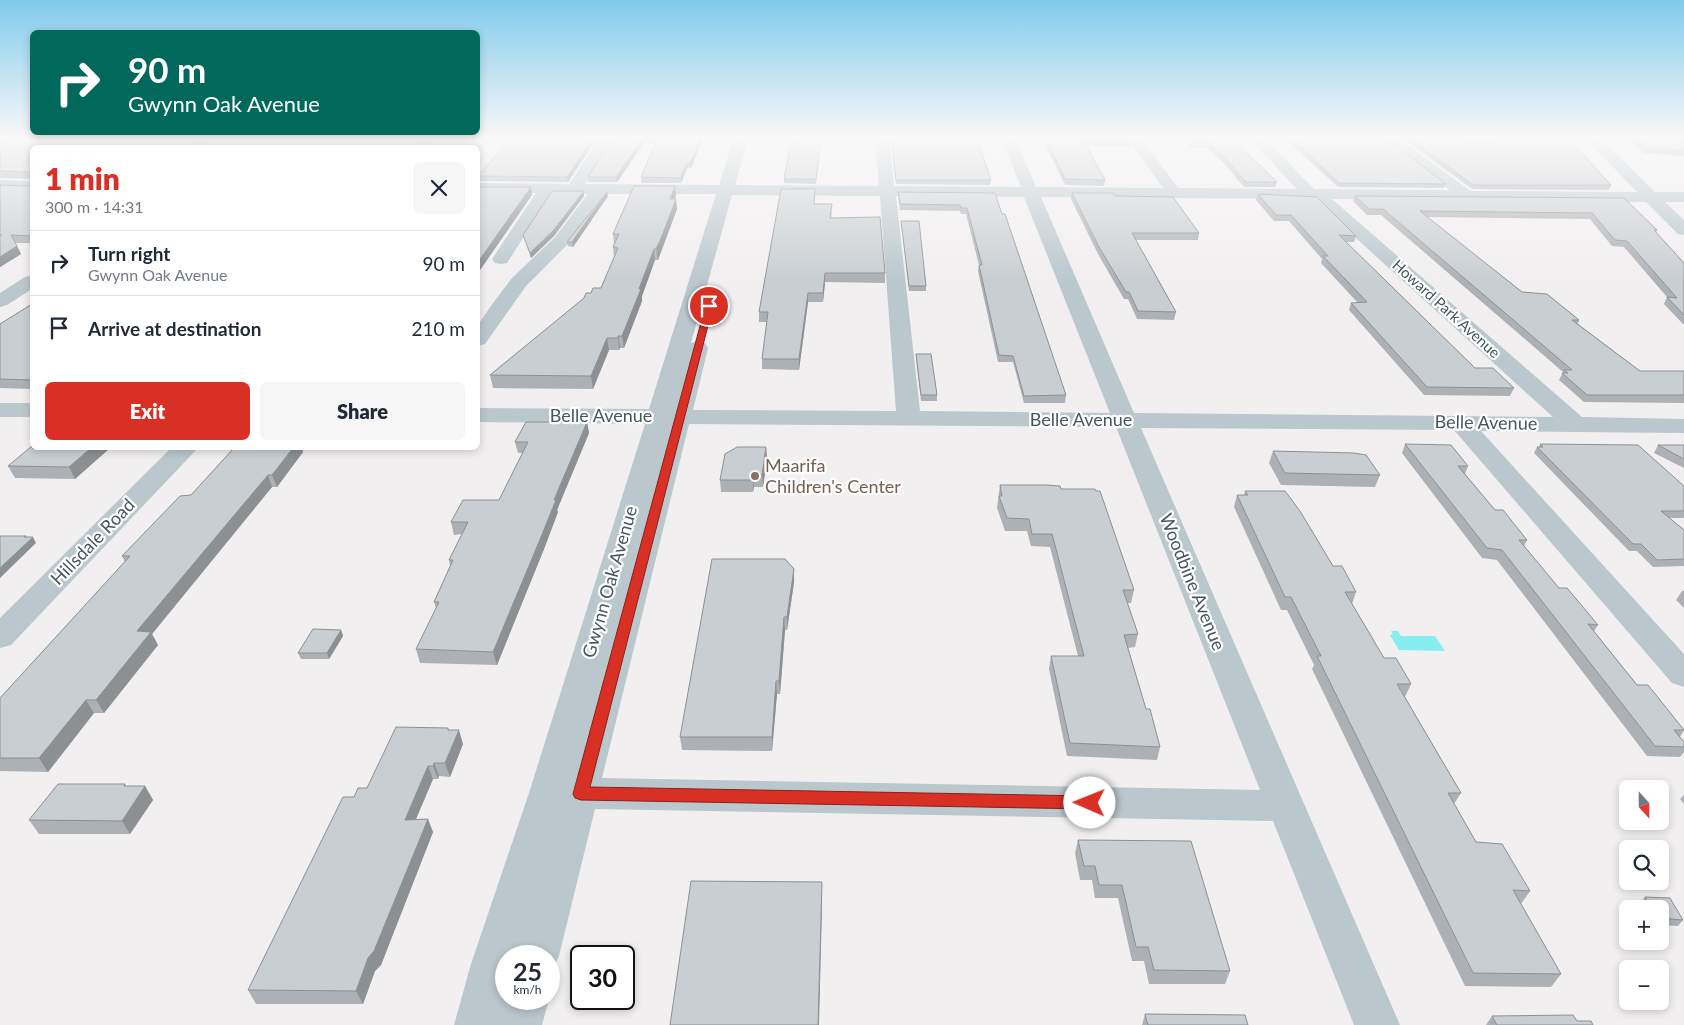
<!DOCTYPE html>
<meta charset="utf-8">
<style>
body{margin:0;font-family:Lato,sans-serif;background:#f6f6f7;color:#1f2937;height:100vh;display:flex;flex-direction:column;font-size:19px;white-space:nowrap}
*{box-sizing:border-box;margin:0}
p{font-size:16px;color:#747a83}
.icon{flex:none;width:28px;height:28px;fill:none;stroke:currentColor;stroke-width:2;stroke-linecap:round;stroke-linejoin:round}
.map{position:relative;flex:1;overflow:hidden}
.details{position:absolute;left:30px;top:145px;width:450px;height:305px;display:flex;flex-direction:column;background:#fff;border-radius:8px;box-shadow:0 2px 8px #0003}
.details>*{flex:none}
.top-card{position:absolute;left:30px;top:30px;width:450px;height:105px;border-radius:8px;box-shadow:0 2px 8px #0003;background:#00695c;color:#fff;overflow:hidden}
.needle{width:32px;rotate:159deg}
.fabs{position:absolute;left:1619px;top:780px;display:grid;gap:10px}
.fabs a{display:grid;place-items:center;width:50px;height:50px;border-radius:8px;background:#fff;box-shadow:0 2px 8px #0003;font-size:25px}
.speed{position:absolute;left:495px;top:945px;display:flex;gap:10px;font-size:25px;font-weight:700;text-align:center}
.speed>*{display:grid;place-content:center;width:65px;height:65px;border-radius:50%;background:#fff;box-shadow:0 2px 8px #0003;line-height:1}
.speed small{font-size:12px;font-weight:400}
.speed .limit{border:2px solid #111;border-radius:8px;background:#fff;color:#111}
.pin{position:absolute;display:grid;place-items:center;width:42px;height:42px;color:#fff;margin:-21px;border:2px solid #fff;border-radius:50%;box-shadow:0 1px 5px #0007}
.me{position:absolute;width:55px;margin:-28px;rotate:271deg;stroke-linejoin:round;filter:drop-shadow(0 0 4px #0008)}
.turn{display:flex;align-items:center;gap:18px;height:105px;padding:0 15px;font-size:22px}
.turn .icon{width:65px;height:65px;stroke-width:2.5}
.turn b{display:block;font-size:35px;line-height:42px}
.round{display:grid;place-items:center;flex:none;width:52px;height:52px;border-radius:8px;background:#f6f6f7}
.summary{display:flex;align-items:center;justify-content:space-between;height:85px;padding:0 15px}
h1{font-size:30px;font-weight:800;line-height:38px;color:#d93025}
.primary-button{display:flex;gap:10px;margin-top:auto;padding:10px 15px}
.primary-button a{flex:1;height:58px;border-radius:8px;background:#d93025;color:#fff;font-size:20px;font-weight:800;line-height:58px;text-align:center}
.primary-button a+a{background:#f6f6f7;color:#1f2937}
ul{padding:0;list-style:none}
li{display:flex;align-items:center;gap:15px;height:65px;padding:0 15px;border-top:1px solid #e0e1e3}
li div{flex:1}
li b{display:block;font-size:19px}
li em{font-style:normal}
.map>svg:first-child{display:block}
.water{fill:#86edf1}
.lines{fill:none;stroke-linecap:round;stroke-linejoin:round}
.path{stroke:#71d292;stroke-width:2;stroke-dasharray:2 1;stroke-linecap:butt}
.minor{fill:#bac7cd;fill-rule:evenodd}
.wall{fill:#adb1b5}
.shaded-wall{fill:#8d9093}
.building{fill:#c9ced2;stroke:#8d9093}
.route{fill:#d93025;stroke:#8d1f18}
.education-dot{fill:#8d6e63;stroke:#fff;stroke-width:2}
.labels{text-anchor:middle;stroke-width:4.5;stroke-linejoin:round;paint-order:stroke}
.far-street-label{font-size:15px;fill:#46575e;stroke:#fff}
.street-label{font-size:18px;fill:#46575e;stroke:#fff}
.education-label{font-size:18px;fill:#785e54;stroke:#fff;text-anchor:start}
</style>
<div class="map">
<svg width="1684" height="1025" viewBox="0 0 1684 1025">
<rect width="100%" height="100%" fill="#f2eff0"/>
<path class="water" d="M1391,631h7l3,5h34l10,15 -46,-1 -9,-15 3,-1z"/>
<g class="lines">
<path class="path" d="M275,141l12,-3"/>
<g class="minor">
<path d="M246,138h17l-11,10h-17z"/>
<path d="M477,138h15l-11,13 -3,1v-4h-9z"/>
<path d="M600,138h14l-29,46 134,1 15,-47h14l-13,47 144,1 -4,-48h14l5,48 127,1 -20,-49h14l21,49 127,1 -36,-50h14l37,50 119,1 -48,-51h15l50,51 136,1 -68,-52h16l73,53 166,1 -52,-54h15l55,54h29v10h-19l19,18v15l-6,-1 -32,-32 -314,-3 250,218 102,2v14l-203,-2 203,223v33l-12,-4 -218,-253 -313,-2 259,597h-46l-81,-204 -678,-12 -36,147 -7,14 -3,2v-16h-43v43h43l-7,26h-88l17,-61 58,-171 116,-369 -167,-2v-14l171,1 67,-215h-111l-38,51 -41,41 -41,58 -7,2v-21l15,-22 19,-25 43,-41 33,-43 -36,-1 -45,70 -6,1 -6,-1 -3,-4 44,-66h-58v-10l91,1zM732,195l148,1 16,215 -203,-1 15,-62 -3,-5 -8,-1 -6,1zM896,196l128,1 86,216 -190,-2zM1041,197l272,2 240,218 -419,-4zM689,424l427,3 144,363 -658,-12z"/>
<path d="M1453,138h38l2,3c-6,7 -33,4 -40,-3z"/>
<path d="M0,180l32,1v10l-32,-1z"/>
<path d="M32,275v14l-25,16 -7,2v-14l25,-16z"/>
<rect x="0" y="403" width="32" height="14"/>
<path d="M171,448h27l-187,197 -11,3v-30z"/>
</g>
</g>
<g class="wall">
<path d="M0,138h216l-16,10h-168v95h-17l6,11 -21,13v-82l29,1 2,-2v-5l-31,-1z"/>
<path d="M597,138l-29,44 -89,-1 -1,-5z"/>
<path d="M612,138h91l-12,30h-4l-6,15h-40v-6l14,-32 -9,-5 -29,42h-29v-5z"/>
<path d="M821,138l-5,46 -32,-1v-4z"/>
<path d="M891,138l100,42 -1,5 -94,-1z"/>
<path d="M1042,138h88l1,2 -1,6h-44l19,34 -1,6 -39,-1z"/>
<path d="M1185,138h46l46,44 -2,5h-31l-21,-25 -16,-14h-16z"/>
<path d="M1285,138h101l60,46 -2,4 -106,-1z"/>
<path d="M1402,138h57l3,2 19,3 11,-2 1,-3h75l43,47 -2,5 -137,-1z"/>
<path d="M1629,138h55v18l-40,-3z"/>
<path d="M478,187l54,8 -52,75h-2z"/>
<path d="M584,191v5l-30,40 -23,22 -8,-23z"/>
<path d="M898,192l104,22 64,181 -1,8h-41l-11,-41h-15l-20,-91 1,-6 -13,-51h-5l-1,-3 -60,-1z"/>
<path d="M1072,193l43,3 84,37 -1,7h-62l40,72 -2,8 -37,-1 -9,-20h-4l-26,-45 -27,-55z"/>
<path d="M1258,194l98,42 -2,6h-8l129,126 39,20 -4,8 -86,-1 -75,-85 2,-7h7l-37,-40 1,-4 -33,-38h-15l-18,-21z"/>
<path d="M608,196l-35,51 -5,-1 -1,-4z"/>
<path d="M676,196l-1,3h1l1,10 -16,43 -3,8h-3l-13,36v5l-18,47h-4l-1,2h-10l-16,39 -100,-1 -3,-13 101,-82 10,-5 13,-31 -1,-10 1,-3 -1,-10z"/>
<path d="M1355,196l269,2 33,32 -1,2 28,31v62l-20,-21 3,-7 -43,-50 -12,-1 -22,-27 -163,-2 95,75 57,28 -1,4 62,47h44v32l-100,-1 -25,-22 4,-8 -182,-157h-14l-14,-14z"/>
<path d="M815,204l17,8 -1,5 54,56v10l-60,-1 -2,20h-15l-9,68 -37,-1v-10l5,-37h-8v-10z"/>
<path d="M901,221l25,65v5h-17z"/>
<path d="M32,304v85l-32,-1v-64z"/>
<path d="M916,354l21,41v6h-16l-5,-42z"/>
<path d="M587,422l2,11 -32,77 1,2 -14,37 -47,116 -77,-2 -4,-14 20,-41 -2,-6 16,-36 -1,-6 13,-26 -8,1 -3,-13 48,-22 24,-47h-5l-3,-11z"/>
<path d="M1405,444l63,22 -3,8 30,36 32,30 -3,6 35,42 39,37 -4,6 43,54 47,45 -4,7 4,5v10l-4,5 -33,-1 -150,-196 -15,-2 -80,-105z"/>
<path d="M1540,444l144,42v32h-14l14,12v36l-31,1 -16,-16h-8l-95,-98 3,-6h2z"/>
<path d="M1658,445h26v23l-30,-15z"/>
<path d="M766,447l1,12 -4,28h-9l-1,5h-32l-1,-12z"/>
<path d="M110,448l-35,31 -60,-1 -7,-12z"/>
<path d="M234,448h68l1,4 -26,35h-5l-120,147 6,11 -54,68h-10l-46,59 -48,-1v-73l125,-136 -3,-6 69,-61z"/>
<path d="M1273,451l107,24 -5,12 -94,-2 -12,-22z"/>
<path d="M1000,485l61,4 73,101 -3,13h-4l11,31 -3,13 -7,1 18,61 14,38 -3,13 -90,-4 -18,-87 2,-13h27l-28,-109 -19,-1 -4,-15h-22l-8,-23z"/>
<path d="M1245,491l88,75 23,26 -4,12 32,54 27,26 -6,13 56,96 -7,11 22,38 54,49 -9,13 40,70 -10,13 -86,-1 -153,-317 2,-4 -27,-55h-6l-47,-103 3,-12h7z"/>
<path d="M794,569v13l-7,48h-2l-5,64h-3l-5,57 -90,-1 -2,-13z"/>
<path d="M1682,591h2v17l-8,-8z"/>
<path d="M341,630l2,6 -14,23h-28l-3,-6z"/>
<path d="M449,730l14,14 -13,33 -11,-1 -1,3h-5l-17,40 17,13 -52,133 -6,6 -12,33h-107l-8,-14 106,-193z"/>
<path d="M125,784l1,2h19l8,14 -23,34h-91l-10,-14z"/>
<path d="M1684,795v9l-4,-5z"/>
<path d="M1078,840l152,131 -5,13h-76l-5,-23h-12l-14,-63h-23l-3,-18h-12l-5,-27z"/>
<path d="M1645,897l38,23 -5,6 -18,-1v-16h-18l-2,-5z"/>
<path d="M1145,1014l103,11h-106z"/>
<path d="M1492,1016l85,5 16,4h-107z"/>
</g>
<g class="shaded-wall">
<path d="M203,138h13l-16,10h-14z"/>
<path d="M427,138h9l-10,10 -8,-2z"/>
<path d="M593,138h4l-29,44 -1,-5z"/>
<path d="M643,138h3v2l-29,42 -1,-5z"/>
<path d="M701,138h2l-12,30 -1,-5z"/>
<path d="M687,163v5l-6,15v-5z"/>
<path d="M675,186l1,10 -5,13 -1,-10z"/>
<path d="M531,187l1,8 -52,75 -2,-8z"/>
<path d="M584,191v5l-30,40 -23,22 -1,-5z"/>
<path d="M607,192l1,4 -35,51 -1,-5z"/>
<path d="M676,199l1,10 -19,51 -2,-11z"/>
<path d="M17,246l4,8 -21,13v-10z"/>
<path d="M654,249l1,11 -13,36v5l-18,47 -2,-12z"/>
<path d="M825,273v9l-2,20v-9z"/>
<path d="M808,293v9l-9,68v-11z"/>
<path d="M618,336l2,12 -1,2 -1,-12z"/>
<path d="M607,338l2,12 -16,39 -2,-13z"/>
<path d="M587,422l2,11 -32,77 1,2 -14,37 -47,116 -4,-13 61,-152z"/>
<path d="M766,447l1,12 -4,28 -1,-12z"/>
<path d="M91,448h19l-35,31 -6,-12z"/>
<path d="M293,448h9l1,4 -26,35 -5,-12z"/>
<path d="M268,475l4,12 -120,147 6,11 -54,68 -8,-13 41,-69z"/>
<path d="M753,475l1,12 -1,5z"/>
<path d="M26,536l3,5 4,-4 3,6 -36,35v-10z"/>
<path d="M794,569v13l-7,48v-13z"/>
<path d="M784,617l1,13 -5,64 -1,-13z"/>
<path d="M341,630l2,6 -14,23 -2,-6z"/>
<path d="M776,681l1,13 -5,57v-14z"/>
<path d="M86,700l8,13 -46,59 -9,-14z"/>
<path d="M459,730l4,14 -13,33 -5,-14z"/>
<path d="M434,763l5,13 -1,3 -5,-13z"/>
<path d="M428,766l5,13 -23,54 -5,-13z"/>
<path d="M145,786l8,14 -23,34 -8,-13z"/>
<path d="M428,819l5,13 -52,133 -6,6 -12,33 -7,-13 12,-33z"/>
<path d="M822,882v25l-3,118h-1z"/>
</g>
<g class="building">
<path d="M0,138h203l-17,10h-154v88l-21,-1 6,11 -17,11v-21l2,-1h-2v-50l29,1 2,-2v-10l-2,-2 -29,-1z"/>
<path d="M299,138h128l-9,8h14l-1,2h-165l3,-2 19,-1z"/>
<path d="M511,138h82l-26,39 -89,-1z"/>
<path d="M612,138h31l-27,39h-28z"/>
<path d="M651,138h50l-11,25h-3l-6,15 -40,-1 15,-35z"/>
<path d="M794,138h27l-5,41h-32l6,-32z"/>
<path d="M891,138h86l14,42h-95z"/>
<path d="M1045,138h85l1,2h-48l22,40 -40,-1z"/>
<path d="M1189,138h42l46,44h-31l-22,-25 -16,-14h-16z"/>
<path d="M1291,138h95l60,46 -107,-1z"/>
<path d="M1409,138h50l3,2 19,3 11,-2 2,-3h74l43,47h-138z"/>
<path d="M1636,138h48v13l-38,-3z"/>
<path d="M634,186h41l-5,13h6l-16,42 -4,8h-2l-15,40h2l-19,47h-4v2h-11l-16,38 -101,-1 94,-77 2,-5h5l2,-5h8l17,-40 -5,-1 6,-13h-6z"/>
<path d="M478,187h53l-53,75z"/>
<path d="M781,189h34l-1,15h18l-2,14 50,-1 5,56h-60l-2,20h-15l-9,66h-37l6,-47h-9z"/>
<path d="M552,191h32l-31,40 -23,22 -7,-18z"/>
<path d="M607,192l-35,50h-5z"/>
<path d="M898,192l97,1 7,21h3l61,181 -42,1 -11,-40 -14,-1 -20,-90h3l-15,-57h-6l-1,-3 -60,-1z"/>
<path d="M1072,193h41l2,3 58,1 26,36h-67l44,79 -38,-1 -9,-19h-3l-27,-45z"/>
<path d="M1258,194l59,3 39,39 -17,-1 136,133h18l21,20 -87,-1 -76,-84 16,-1 -44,-46h5l-37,-41h-15z"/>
<path d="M1355,196l269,2 33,32h-3l30,33v52l-17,-18 10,1 -50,-57 -12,-1 -23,-27 -172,-2 102,81 25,2 32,26h-7l68,51h44v24h-97l-25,-22h6l-4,-3h8l-189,-161h-14z"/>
<path d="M901,221h18l7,65h-17z"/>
<path d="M32,304v76l-32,-1v-55z"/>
<path d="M916,354h15l6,41h-16z"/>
<path d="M526,422h61l-33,78h2l-15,37 -48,115 -77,-3 23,-47h-5l19,-42h-4l19,-38h-17l12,-22h36l29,-58h-13z"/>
<path d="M1405,444l46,1 17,21h-10l37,44h8l24,30h-8l40,48h8l31,37 -10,-1 49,61h11l36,45h-10l10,12v5l-29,-1 -153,-196 -15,-2z"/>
<path d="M1540,444l98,1 46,41v25h-23l23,19v29l-27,1 -16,-16h-8l-96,-97h6z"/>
<path d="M1658,445h26v14z"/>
<path d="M32,446v2h59l-22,19 -61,-1z"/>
<path d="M737,447h29l-4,28h-9v5h-33l5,-26z"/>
<path d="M234,448h59l-21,27h-4l-131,156 14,1 -55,68h-10l-47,58h-39v-60l130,-142h-8l58,-60 11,-1z"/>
<path d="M1273,451l81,2 12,2 14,20 -95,-2z"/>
<path d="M1000,485h47l13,1 1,3h34l1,2h4l34,99h-11l15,44 -14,1 22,74h4l10,38 -90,-4 -19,-87h33l-32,-122h-20l-3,-15 -22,-1 -8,-22h3z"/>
<path d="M1245,491h40l15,20 33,55h9l14,26h-11l39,66h12l15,26h-14l64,109h-13l28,49 26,2 28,47 -17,-1 48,84 -88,-1 -156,-317h4l-30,-59h-6l-48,-102h11z"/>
<path d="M0,536h26l-2,1h9l-33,31z"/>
<path d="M712,559h73l9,10 -7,48h-3l-5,64h-3l-4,56h-92z"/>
<path d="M313,629l28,1 -14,23h-29z"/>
<path d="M396,727l52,1v2h11l-14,33h-11l-1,3h-5l-23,54 23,-1 -54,132 -6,7 -12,33 -108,-1 95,-193h11l4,-9h9z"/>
<path d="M58,784h67l-1,2h21l-23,35 -93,-1z"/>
<path d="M1078,840l113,1 39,130 -76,-1 -6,-23h-12l-14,-62h-23l-4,-19h-11z"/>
<path d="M691,881l131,1 -4,143h-148z"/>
<path d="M1645,897l25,1 13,22 -23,-2v-9h-8z"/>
<path d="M1145,1014l100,1 3,10h-100z"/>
<path d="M1573,1015l4,6h14l2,4h-96l-5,-9z"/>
</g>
<linearGradient id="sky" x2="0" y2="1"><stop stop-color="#81cbec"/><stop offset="0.49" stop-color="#f9f8f8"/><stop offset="1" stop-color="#f9f8f8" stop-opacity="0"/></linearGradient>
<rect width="1684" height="282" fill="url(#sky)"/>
<path class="route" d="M706,304l7,2 -123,481 500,9 6,2 2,5 -2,4 -6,2 -509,-9 -6,-2 -2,-4z"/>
<circle class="education-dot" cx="755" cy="476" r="5"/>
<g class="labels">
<g class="far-street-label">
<text transform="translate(1446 309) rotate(42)" y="5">Howard Park Avenue</text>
</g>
<g class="street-label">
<text x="601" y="422">Belle Avenue</text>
<text x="1081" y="426">Belle Avenue</text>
<text transform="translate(1486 423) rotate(1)" y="6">Belle Avenue</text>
<text transform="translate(93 542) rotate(-46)" y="6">Hillsdale Road</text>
<text transform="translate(610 582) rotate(-74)" y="6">Gwynn Oak Avenue</text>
<text transform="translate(1192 582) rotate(68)" y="6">Woodbine Avenue</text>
</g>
<g class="education-label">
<text x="765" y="472">Maarifa<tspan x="765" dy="21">Children's Center</tspan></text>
</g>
</g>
</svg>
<div class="fabs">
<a><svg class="needle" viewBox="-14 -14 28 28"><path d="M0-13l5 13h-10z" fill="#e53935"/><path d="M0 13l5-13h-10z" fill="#747a83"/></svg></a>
<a><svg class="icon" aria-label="search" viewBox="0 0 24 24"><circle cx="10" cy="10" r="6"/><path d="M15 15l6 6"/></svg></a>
<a>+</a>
<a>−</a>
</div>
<div class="speed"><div>25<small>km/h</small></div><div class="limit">30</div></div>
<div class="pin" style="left:709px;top:306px;background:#d93025"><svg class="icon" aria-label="arrive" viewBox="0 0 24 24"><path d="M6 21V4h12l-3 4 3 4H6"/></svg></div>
<svg class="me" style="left:1090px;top:803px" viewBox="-20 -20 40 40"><circle r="19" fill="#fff"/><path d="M0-13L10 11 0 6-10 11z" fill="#d93025"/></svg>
<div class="top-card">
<div class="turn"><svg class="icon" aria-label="right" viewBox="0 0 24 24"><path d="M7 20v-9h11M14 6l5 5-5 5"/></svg><div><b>90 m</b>Gwynn Oak Avenue</div></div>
</div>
<section class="details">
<div class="summary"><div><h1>1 min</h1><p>300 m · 14:31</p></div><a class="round"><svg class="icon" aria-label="close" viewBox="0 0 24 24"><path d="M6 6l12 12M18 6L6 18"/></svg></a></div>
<ul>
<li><svg class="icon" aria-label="right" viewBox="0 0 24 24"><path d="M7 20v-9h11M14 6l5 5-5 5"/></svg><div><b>Turn right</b><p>Gwynn Oak Avenue</p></div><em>90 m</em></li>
<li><svg class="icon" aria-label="arrive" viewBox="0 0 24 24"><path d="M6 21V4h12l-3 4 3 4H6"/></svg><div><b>Arrive at destination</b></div><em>210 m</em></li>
</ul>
<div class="primary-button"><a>Exit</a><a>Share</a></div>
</section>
</div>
